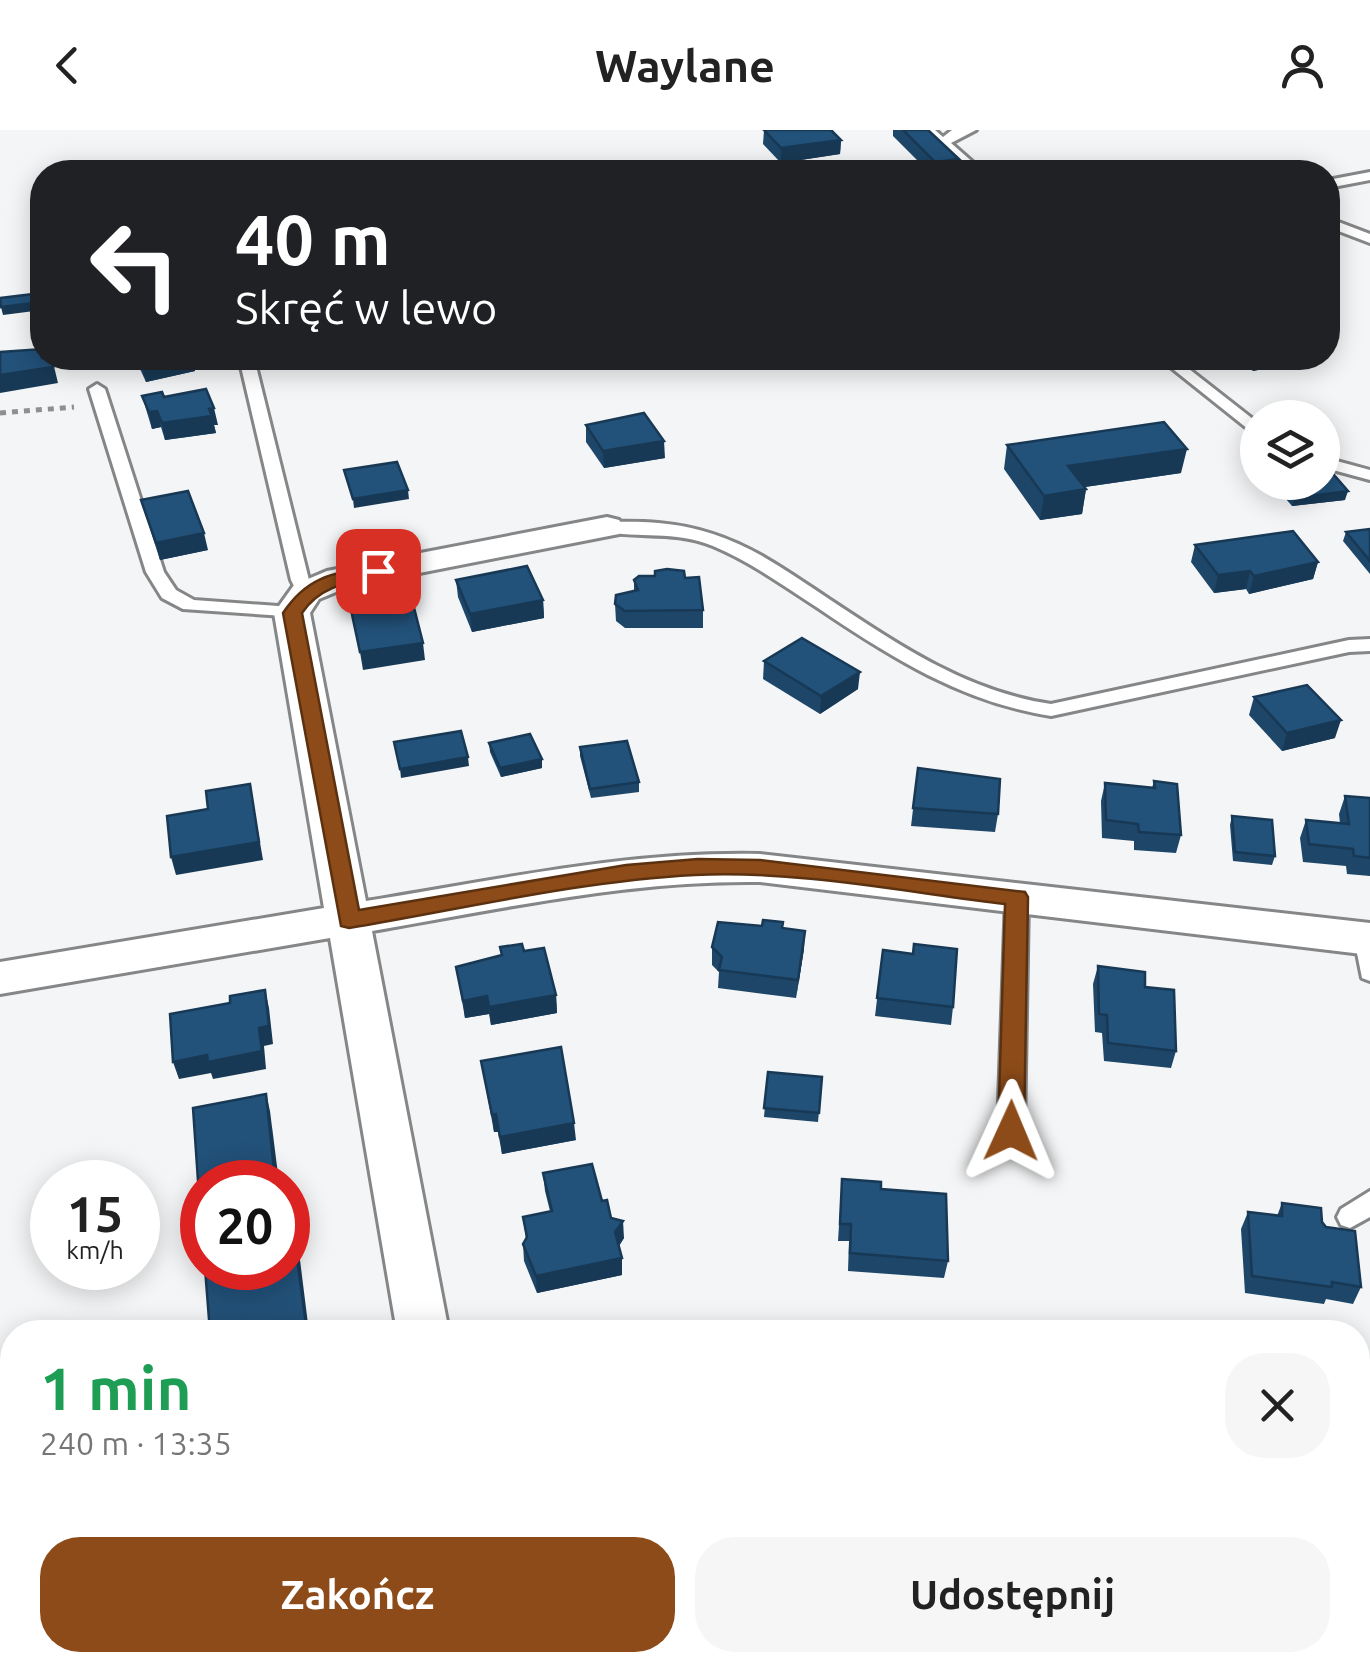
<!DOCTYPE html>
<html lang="pl">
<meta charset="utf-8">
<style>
body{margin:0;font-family:Ubuntu,sans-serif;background:#f6f6f6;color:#222;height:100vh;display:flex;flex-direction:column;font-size:38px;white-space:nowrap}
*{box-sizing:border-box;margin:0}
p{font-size:32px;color:#767676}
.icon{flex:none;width:55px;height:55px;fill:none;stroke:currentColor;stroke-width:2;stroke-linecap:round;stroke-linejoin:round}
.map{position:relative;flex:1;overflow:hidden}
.drawer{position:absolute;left:0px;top:1190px;width:1370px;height:352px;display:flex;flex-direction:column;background:#fff;border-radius:40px 40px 0 0;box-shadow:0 5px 25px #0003}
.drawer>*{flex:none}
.top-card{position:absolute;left:30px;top:30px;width:1310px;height:210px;border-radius:40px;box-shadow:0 5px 25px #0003;background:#202124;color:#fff;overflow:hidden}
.fabs{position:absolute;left:1240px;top:270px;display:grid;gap:20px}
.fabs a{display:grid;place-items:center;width:100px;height:100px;border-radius:50%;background:#fff;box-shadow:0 5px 25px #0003;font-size:50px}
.speed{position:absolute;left:30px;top:1030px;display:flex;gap:20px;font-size:50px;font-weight:700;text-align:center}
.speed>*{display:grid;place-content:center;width:130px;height:130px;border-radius:50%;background:#fff;box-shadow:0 5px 25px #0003;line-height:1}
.speed small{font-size:25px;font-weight:400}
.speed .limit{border:15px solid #d22;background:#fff;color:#111}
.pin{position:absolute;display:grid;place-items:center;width:85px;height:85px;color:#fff;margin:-42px;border-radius:20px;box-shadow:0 5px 15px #0006}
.me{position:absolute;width:110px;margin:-55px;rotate:1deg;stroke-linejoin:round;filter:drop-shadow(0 0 8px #0008)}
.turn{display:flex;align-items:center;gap:35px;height:210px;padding:0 40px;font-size:45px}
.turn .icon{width:130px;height:130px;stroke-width:2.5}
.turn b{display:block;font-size:70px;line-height:85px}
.round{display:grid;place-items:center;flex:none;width:105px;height:105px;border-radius:40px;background:#f6f6f6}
.summary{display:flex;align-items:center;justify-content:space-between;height:170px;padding:0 40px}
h1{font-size:60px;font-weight:700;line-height:75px;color:#1e9e55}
.cta{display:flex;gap:20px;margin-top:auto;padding:20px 40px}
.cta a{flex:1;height:115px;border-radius:40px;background:#8c4b18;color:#fff;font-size:40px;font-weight:700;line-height:115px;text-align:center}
.cta a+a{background:#f6f6f6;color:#222}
header{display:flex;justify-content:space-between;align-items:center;height:130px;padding:0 40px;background:#fff;font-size:45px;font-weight:700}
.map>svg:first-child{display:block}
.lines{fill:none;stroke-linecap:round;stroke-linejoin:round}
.lane-casing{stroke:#858687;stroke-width:6}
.street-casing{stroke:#858687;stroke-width:6}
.path{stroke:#8e8f8f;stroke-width:5;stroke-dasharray:6 6;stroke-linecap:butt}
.lane{fill:#fff;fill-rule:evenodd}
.street{fill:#fff;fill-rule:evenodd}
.wall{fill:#1d4668}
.shaded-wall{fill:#183955}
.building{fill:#225179;stroke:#183955;stroke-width:2.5}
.route{fill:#8c4b18;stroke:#5b3110;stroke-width:2.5}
</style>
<header><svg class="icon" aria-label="back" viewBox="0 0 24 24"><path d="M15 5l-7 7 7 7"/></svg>Waylane<svg class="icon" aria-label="person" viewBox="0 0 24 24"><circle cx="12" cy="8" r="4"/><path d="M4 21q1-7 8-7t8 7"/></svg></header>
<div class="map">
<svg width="1370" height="1541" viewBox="0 0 1370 1541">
<rect width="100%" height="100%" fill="#f4f5f6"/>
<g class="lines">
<g class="lane-casing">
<g id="lane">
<path d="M921,0h14l8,7 9,-7h24l-25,13 33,29h-14z"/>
<path d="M1370,42v8l-42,8v-8z"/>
<path d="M1328,88l42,16v9l-42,-16z"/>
<path d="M239,228h15l55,222 6,12 -2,4h-14l-8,-16z"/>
<path d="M1159,228h16l83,65v14z"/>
<path d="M97,254l8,5 59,183 12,18 18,10 98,7 9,6 -2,4 -116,-8 -21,-11 -16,-26 -57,-183z"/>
<path d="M1322,327l48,13v10l-48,-13z"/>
<path d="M607,392c36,-1 71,0 106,12 41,13 77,39 113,63 71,47 139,94 225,107l298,-64 21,-1v12l-21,1 -298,64c-89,-14 -159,-58 -233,-108 -34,-22 -67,-46 -105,-62 -40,-16 -73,-7 -112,-15v-8z"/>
<path d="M1017,759l11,8 -4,234 -4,7 -9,3 -9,-3 -4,-7 8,-234z"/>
<path d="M1365,800l5,1v50l-8,-3 -8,-40z"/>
<path d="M1370,1061v26l-20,11 -9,-3 -4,-8 4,-8z"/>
</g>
</g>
<g class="street-casing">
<g id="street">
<path d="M607,387l12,3 5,7 -5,7 -271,53 -29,12 -9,14 56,288c131,-21 261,-50 394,-47l610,69v32l-610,-73c-131,-2 -259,27 -388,49l77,401h-52l-67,-394 -330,56v-32l324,-54 -50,-295 20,-28 33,-14z"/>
<path d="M408,1530h60l-1,11h-60z"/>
</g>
</g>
<path class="path" d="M0,283l74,-6"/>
<use href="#lane" class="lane"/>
<use href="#street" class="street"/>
</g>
<g class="wall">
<path d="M764,0l77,10 -1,14 -59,9 -18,-19z"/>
<path d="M893,0h35l31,29 -2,13h-28l-36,-36z"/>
<path d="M135,228h58l2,13 -49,11z"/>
<path d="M1040,228h51l-9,2 -1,3 -32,3z"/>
<path d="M1235,228h55l-1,6 -36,7z"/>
<path d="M142,266l22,1 54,28h-4l2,8 -51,7 -4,-13 -9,2z"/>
<path d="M586,295l79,33 -61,10 -18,-26z"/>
<path d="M1007,315l174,28 -96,14 1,2 -4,25 -42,6 -36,-51z"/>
<path d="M1283,353l62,17 -53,6 -12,-14z"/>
<path d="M141,370l67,50 -48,10z"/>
<path d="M1370,399v45l-27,-33 3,-9z"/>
<path d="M1195,415l123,17 -5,17 -64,15 -3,-5 -32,4 -23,-31z"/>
<path d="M685,448l18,32v18h-78l-9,-7 -1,-17 19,-13v-11z"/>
<path d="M456,450l87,20 1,18 -72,14 -14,-35z"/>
<path d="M764,531l94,28 -38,25 -57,-35z"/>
<path d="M1254,567l81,41 -53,13 -33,-36z"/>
<path d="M489,613l53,25 -41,9 -11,-25z"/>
<path d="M580,617l59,35v10l-48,6 -11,-42z"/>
<path d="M918,638l80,46 -3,18 -84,-6z"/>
<path d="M1154,651l27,54 -5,18 -42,-3v-9l-32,-3 -1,-37 4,-18 47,5z"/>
<path d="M1345,666l25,2v78l-23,-2 -1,-8 -43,-4 -3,-24 6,-18 34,3 -1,-9z"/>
<path d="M1232,686l43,40 -3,9 -39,-4 -3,-36z"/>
<path d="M782,798l22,21 -8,49 -78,-10 1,-16 -7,-7v-18z"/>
<path d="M500,817l24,4 32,44 1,18 -66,12 -2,-11 -24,4 -9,-51 45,-11z"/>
<path d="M883,820l30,4 40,53 -2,18 -76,-9z"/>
<path d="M1098,836l47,21 31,64 -5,17 -67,-7 -2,-28 -7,-1 -2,-48z"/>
<path d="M481,931l95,79 -74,14 -4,-22h-4z"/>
<path d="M768,942l54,5 -4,45 -54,-5z"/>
<path d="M543,1043l59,28 22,37 -5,8 3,12v17l-85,18 -13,-32 -1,-17 3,-5 -3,-22 27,-6 -5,-20z"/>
<path d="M842,1049l39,10 67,72 -4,17 -96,-7 1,-30h-11z"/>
<path d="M1282,1073l40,19 39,65 -8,17 -27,-5 -2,5 -79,-11 -4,-64 7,-17 29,4z"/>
</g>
<g class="shaded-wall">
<path d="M841,10l-1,14 -59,9v-15z"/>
<path d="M959,29l-2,13h-23l1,-10z"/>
<path d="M42,172v8l-39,5 -2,-8z"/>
<path d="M52,228l6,25 -58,10v-18z"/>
<path d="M178,228h15l2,13 -49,11 -4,-16z"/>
<path d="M277,228h55l1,3 -54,9z"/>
<path d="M1282,228h8l-1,6 -36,7 2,-9z"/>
<path d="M214,278l4,17h-4l2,8 -51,7 -3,-17z"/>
<path d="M157,281l4,16 -9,2 -3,-17z"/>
<path d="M664,311l1,17 -61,10 -1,-17z"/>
<path d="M1187,319l-6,24 -117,17 4,-24z"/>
<path d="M1086,359l-4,25 -42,6 4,-24z"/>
<path d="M408,360l1,9 -55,9 -1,-9z"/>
<path d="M1348,361l-3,9 -53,6 3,-8z"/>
<path d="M204,403l4,17 -48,10 -4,-17z"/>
<path d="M1318,432l-5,17 -64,15 5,-18z"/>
<path d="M1250,441l-4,18 -32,4 4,-18z"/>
<path d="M543,470l1,18 -72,14 -2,-18z"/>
<path d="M423,513l2,17 -62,10 -3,-18z"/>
<path d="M860,542l-2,17 -38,25 1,-18z"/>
<path d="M1341,590l-6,18 -53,13 5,-18z"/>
<path d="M468,627l1,9 -68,12 -1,-9z"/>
<path d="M542,629v9l-41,9 -1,-9z"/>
<path d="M250,654l13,76 -87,15 -5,-18z"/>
<path d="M805,801l-1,18 -8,49 2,-18z"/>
<path d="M265,860l4,18 4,36 -9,2 2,23 -53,10 -2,-6 -32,6 -6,-17 86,-34z"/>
<path d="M556,865l1,18 -66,12 -2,-18z"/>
<path d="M487,866l2,18 -24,4 -2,-17z"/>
<path d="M266,964l4,17 9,71h-20z"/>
<path d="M496,984l2,18h-4l-2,-17z"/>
<path d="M574,993l2,17 -74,14 -2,-17z"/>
<path d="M623,1091l1,17 -8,12 -1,-18z"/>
<path d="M295,1113l5,17 9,72h-35z"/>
<path d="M622,1128v17l-85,18 -1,-17z"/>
<path d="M252,1193l3,9h-44z"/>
<path d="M285,1530h5l1,11h-6z"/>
</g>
<g class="building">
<path d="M764,0h67l10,10 -60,8z"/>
<path d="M903,0h25l31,29 -24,3z"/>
<path d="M700,32l9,10h-26l-6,-7z"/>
<path d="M42,163v9l-41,5 -1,-9z"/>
<path d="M42,219v9h9l2,9 -53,8v-23z"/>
<path d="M138,228h40l-36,8z"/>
<path d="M1248,228h34l-27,4z"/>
<path d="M206,259l8,19 -5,1 3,7 -50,7 -5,-12 -8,1 -7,-16 20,-4 2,5z"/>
<path d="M644,283l20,28 -61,10 -17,-26z"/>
<path d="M1164,292l23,27 -119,17 18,23 -42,7 -37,-51z"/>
<path d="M397,332l11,28 -55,9 -9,-29z"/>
<path d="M1322,338h6l20,23 -53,7 -12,-15 39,-1z"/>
<path d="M188,361l16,42 -48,10 -15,-43z"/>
<path d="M1370,399v32l-24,-29z"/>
<path d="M1293,401l25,31 -64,14 -4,-5 -32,4 -23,-30z"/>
<path d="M527,436l16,34 -73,14 -14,-34z"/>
<path d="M667,439l17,2 1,7 14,-1 4,33 -78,1 -10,-7 1,-9 22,-5 -4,-10 5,-4h16v-5z"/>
<path d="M411,466l12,47 -63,9 -10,-47z"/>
<path d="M802,508l58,34 -39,24 -57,-35z"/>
<path d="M1307,555l34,35 -54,13 -33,-36z"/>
<path d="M461,601l7,26 -68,12 -6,-27z"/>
<path d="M530,604l12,25 -42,9 -11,-25z"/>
<path d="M627,611l12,41 -49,7 -10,-42z"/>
<path d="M918,638l82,11 -2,35 -85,-6z"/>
<path d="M1154,651l23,3 4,51 -42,-3 -1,-8 -32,-4 -1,-37 50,5z"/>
<path d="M250,654l9,58 -88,15 -4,-41 41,-7 -2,-18z"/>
<path d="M1345,666l25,2v60l-16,-2 -1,-7 -44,-5 -3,-24 43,4z"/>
<path d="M1232,686l40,4 3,36 -40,-4z"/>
<path d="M763,790l20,2 -1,6 23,3 -7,49 -79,-10 3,-13 -10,-10 6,-25 44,4z"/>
<path d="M522,814l2,7 20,-3 12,47 -67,12 -2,-11 -24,5 -7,-34 46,-12 -2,-8z"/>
<path d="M914,814l43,5 -4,58 -76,-9 6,-48 30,4z"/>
<path d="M1098,836l47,6v15l29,3 2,61 -68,-8 -1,-28 -8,-1z"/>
<path d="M265,860l4,36 -10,2 3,23 -54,11 -1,-7 -34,7 -3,-48 60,-11v-7z"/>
<path d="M561,917l13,76 -74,14 -4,-23 -4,1 -11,-54z"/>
<path d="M768,942l54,5 -3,36 -55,-5z"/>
<path d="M266,964l9,85 -16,3h-57v12l-3,1 -6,-87z"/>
<path d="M592,1034l10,37 5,-1 4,18 12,3 -8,11 7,26 -86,18 -13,-32 4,-7 -4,-20 29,-6 -9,-38z"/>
<path d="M842,1049l39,3v7l65,5 2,67 -98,-8 1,-29h-11z"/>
<path d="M1282,1073l39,5 1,14 4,5 29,4 6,56 -29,-5v5l-80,-11 -4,-64 34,4z"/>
<path d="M295,1113l11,82 -32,7h-21l-1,-9 -42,9 -5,-64h83v-24z"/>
<rect x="155" y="1530" width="130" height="11"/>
</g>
<path class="route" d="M378,435l6,2v8c-32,7 -63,9 -82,38l57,297 267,-45 72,-6 62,1 265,32 3,5 -4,234 -4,7 -9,3 -9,-3 -4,-7 7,-227c-100,-12 -210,-34 -310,-29 -116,6 -232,34 -346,53l-8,-2 -58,-313c25,-38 52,-40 95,-48z"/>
</svg>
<div class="fabs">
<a><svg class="icon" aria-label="layers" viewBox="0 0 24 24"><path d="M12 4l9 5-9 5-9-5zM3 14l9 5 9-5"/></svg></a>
</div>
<div class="speed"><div>15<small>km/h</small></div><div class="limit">20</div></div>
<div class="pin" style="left:378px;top:441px;background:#d93025"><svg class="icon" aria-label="arrive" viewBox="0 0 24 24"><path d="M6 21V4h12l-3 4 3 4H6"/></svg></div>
<svg class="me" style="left:1011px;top:1001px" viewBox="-20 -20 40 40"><path d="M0-17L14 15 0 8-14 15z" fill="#8c4b18" stroke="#fff" stroke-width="4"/></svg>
<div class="top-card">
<div class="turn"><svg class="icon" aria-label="left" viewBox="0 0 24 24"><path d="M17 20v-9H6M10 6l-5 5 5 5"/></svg><div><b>40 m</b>Skręć w lewo</div></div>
</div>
<section class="drawer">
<div class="summary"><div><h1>1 min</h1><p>240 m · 13:35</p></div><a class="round"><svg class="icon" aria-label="close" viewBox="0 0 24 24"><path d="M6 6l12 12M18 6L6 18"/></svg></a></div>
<div class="cta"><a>Zakończ</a><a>Udostępnij</a></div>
</section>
</div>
